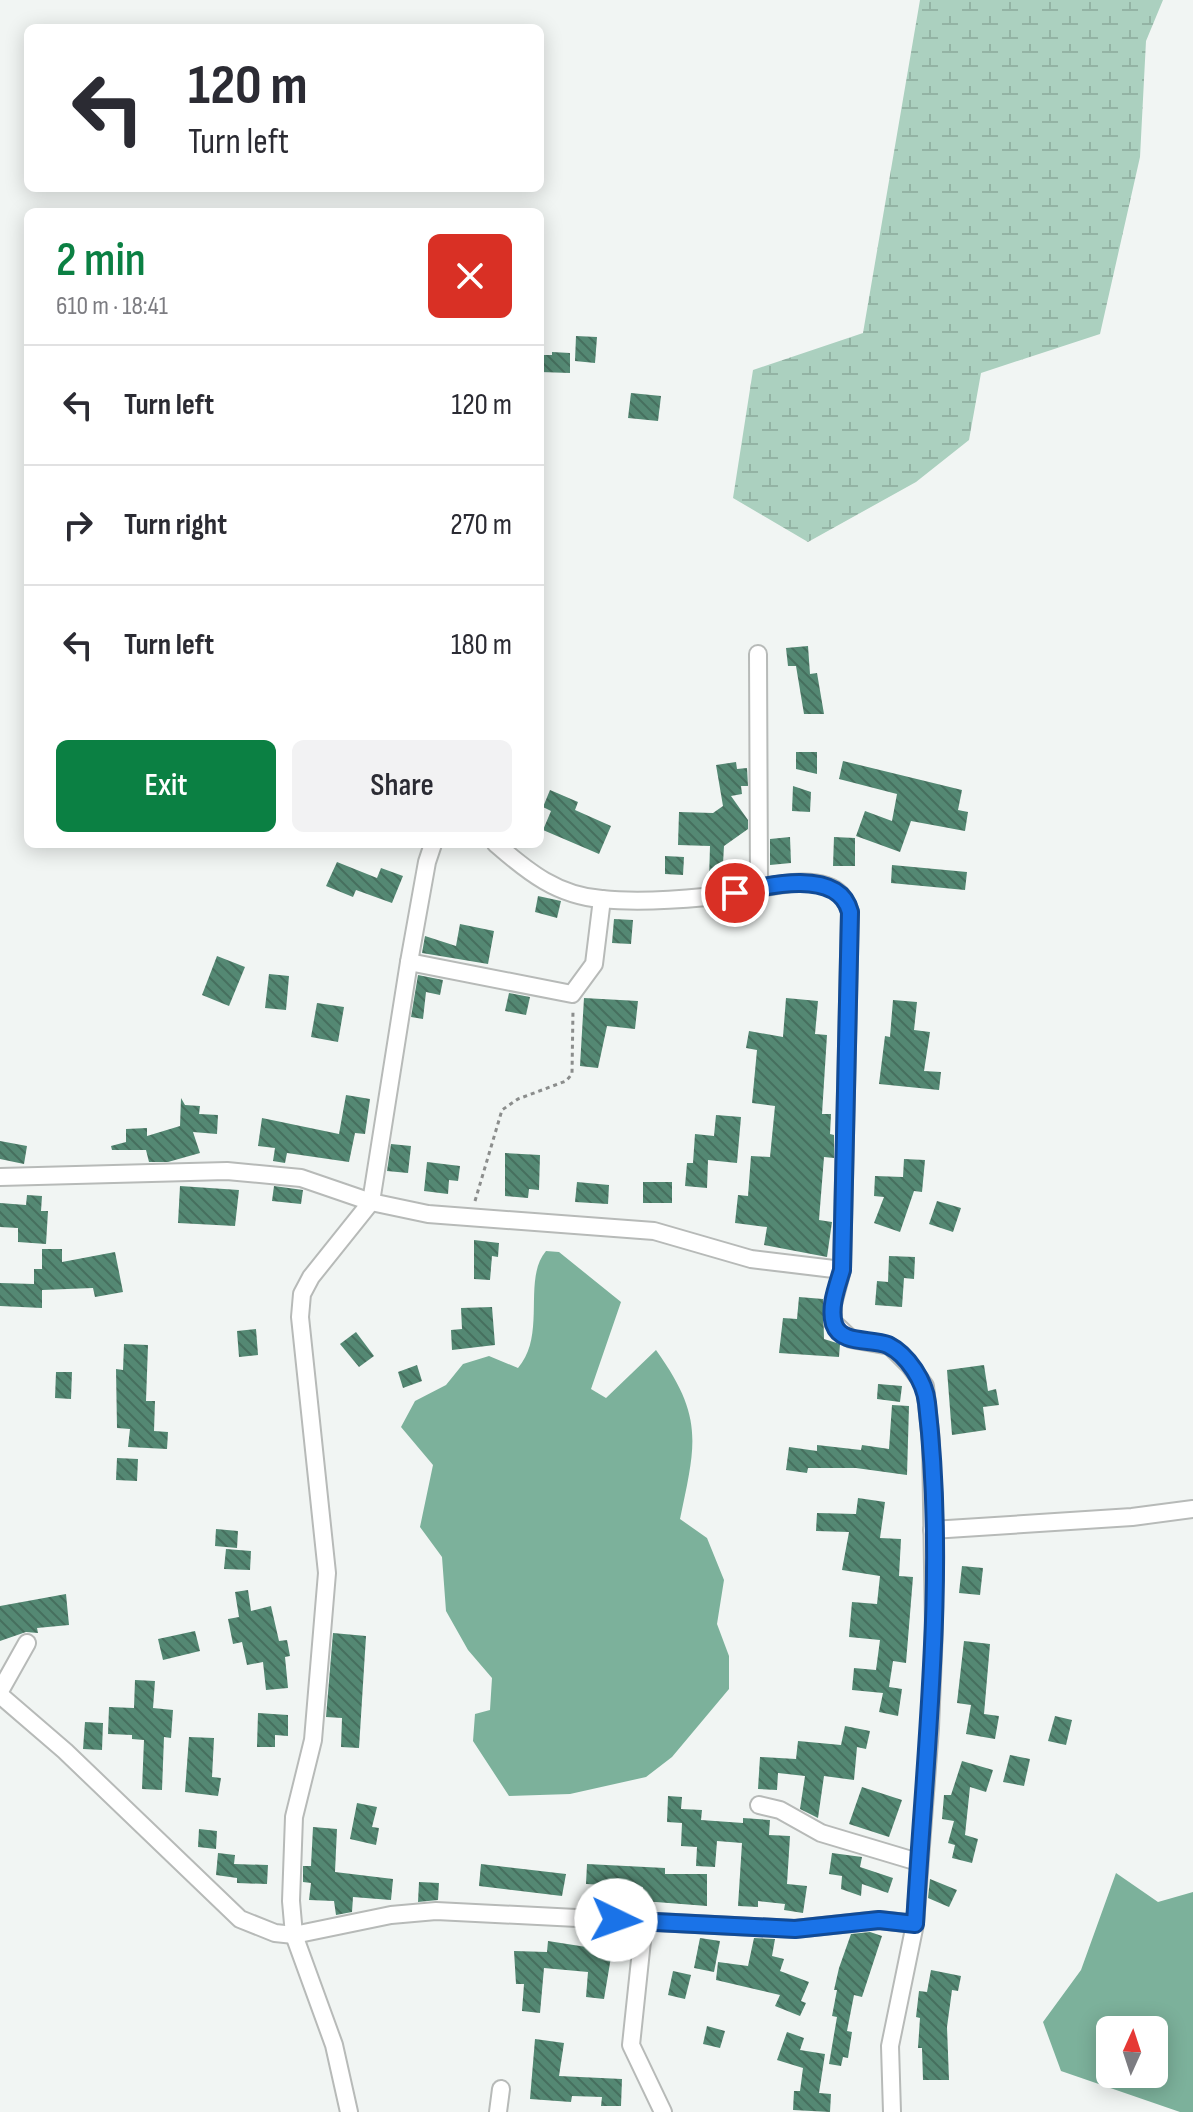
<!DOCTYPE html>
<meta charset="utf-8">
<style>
body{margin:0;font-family:"Sofia Sans Condensed",sans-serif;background:#f2f2f3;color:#2b2b33;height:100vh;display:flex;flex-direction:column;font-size:30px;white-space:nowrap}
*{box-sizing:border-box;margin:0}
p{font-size:26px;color:#7c7c81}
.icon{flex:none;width:44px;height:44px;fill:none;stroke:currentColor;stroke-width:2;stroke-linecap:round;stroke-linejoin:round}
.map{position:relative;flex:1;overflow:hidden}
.drawer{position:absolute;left:24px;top:208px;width:520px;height:640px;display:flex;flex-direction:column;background:#fff;border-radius:12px;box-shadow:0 4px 20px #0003}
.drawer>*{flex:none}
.top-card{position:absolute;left:24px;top:24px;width:520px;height:168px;border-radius:12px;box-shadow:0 4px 20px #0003;background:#fff;color:#2b2b33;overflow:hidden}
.needle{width:52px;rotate:3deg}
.buttons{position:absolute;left:1096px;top:2016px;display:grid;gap:16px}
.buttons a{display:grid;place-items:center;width:72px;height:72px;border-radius:12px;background:#fff;box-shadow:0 4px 20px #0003;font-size:40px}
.pin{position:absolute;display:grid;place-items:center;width:68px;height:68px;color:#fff;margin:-34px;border:4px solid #fff;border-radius:50%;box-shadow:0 2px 8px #0007}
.me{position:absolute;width:88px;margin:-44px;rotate:93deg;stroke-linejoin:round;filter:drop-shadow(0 0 6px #0008)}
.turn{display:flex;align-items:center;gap:28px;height:168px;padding:0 32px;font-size:36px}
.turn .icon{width:104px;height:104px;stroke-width:2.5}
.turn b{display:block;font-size:56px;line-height:68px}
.round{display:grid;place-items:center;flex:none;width:84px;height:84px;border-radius:12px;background:#f2f2f3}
.overview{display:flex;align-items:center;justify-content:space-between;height:136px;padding:0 32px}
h1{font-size:48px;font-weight:600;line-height:60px;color:#0b8043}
.cta{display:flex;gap:16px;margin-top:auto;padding:16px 32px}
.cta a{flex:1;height:92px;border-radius:12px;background:#0b8043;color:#fff;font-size:32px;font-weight:600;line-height:92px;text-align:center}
.cta a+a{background:#f2f2f3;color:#2b2b33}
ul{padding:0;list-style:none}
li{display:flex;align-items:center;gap:24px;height:120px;padding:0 32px;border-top:2px solid #e1e1e2}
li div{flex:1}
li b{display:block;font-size:30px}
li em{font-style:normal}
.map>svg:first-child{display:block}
.wetland{fill:url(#wetland-marsh)}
.water{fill:#7cb19b;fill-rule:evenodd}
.building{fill:url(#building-back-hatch)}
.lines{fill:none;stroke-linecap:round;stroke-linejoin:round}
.minor-casing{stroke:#b7bab8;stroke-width:20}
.path{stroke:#8b8d8c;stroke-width:3;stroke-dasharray:4 4;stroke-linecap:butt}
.minor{stroke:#fff;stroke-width:16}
.route-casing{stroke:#114b97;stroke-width:20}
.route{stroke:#1a73e8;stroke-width:14}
</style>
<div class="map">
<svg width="1193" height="2112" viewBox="0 0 1193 2112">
<defs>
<pattern id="wetland-marsh" width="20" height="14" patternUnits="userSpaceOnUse" patternTransform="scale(2)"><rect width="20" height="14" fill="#abd0bf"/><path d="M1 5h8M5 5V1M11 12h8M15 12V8" fill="none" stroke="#93b3a4"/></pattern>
<pattern id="building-back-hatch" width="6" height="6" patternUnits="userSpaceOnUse" patternTransform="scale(2)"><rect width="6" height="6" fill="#548873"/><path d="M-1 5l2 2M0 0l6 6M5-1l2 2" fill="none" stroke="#466f5e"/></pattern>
</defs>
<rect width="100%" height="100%" fill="#f1f5f3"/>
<path class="wetland" d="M920,0h243l-17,41 -6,116 -40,177 -119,39 -12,67 -53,42 -108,60 -75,-44 20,-128 110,-37z"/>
<g class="water">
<path d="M546,1251l13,1 62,50 -30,87 15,9 50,-48c48,67 40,93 24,169l27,19 17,42 -7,44 12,32v33l-57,68 -26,20 -76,17 -61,2 -36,-55 2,-27 15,-4 2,-32 -24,-28 -22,-39 -4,-54 -22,-30 13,-62 -32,-38 14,-26 31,-16 17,-21 26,-8 29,12c29,-33 4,-89 28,-117z"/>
<path d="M1116,1873l42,29 35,-10v220h-13l-119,-41 -18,-49 38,-52zM1110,2030h44v44h-44z"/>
</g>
<g class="building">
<path d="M576,336l21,1 -2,26 -20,-2z"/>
<path d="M552,352l18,1v20l-30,-1v-17h12z"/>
<path d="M631,393l30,3 -3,25 -30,-3z"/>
<path d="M808,646l2,28 7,-1 7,41h-20l-8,-48h-8l-2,-18z"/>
<path d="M796,752h21v22l-21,-5z"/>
<path d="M843,761l119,29 -4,20 10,2 -3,19 -54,-10 -11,31 -44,-16 9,-25 27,10 5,-27 -58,-15z"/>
<path d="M736,762l1,7 10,-1 1,18h-7l1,8 -11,2 17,24v9l-24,17 -2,35 -13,-1 1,-34 -32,-1 1,-33 34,1 10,-7 -7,-41z"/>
<path d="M793,786l18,6 -1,20 -18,-1z"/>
<path d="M550,790l28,12 -3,8 36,16 -12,28 -56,-24 8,-19 -8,-4z"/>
<path d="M790,837l1,26 -21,2v-26z"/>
<path d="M834,837l21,1v28h-22z"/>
<path d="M665,856l19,1 -1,18 -18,-1z"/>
<path d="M337,862l40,16 4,-10 22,8 -11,27 -36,-13 -3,7 -27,-11z"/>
<path d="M892,865l75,7 -2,18 -74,-7z"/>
<path d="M538,896l23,5 -4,17 -22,-6z"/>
<path d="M614,919l19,1 -2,24 -19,-1z"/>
<path d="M460,924l34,7 -6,33 -66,-11 3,-17 31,10z"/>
<path d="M217,956l28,11 -16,39 -27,-11z"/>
<path d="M269,974l20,2 -3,34 -21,-2z"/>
<path d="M418,975l25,5 -3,15 -14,-3 -3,27 -12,-2z"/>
<path d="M509,993l21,4 -4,18 -21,-4z"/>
<path d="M584,998l54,3 -3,28 -28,-3 -9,42 -18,-2z"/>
<path d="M786,998l32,3 -3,33 12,1 -5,79h9l-1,20 4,1v23l-10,-1 -5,63 13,2 -5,35 -63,-12 3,-18 -32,-4 3,-28 10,1 3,-40 19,1 5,-51 -23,-3 5,-53 -11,-2 3,-17 34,6z"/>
<path d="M893,1000l24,2 -3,28 16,2 -6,39 17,1 -2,18 -60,-6 6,-48 5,1z"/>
<path d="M317,1003l27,4 -6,35 -27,-5z"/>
<path d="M346,1095l24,4 -5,35 -10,-1 -6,29 -62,-9 -2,10 -12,-2 2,-13 -17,-2 4,-28 77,16z"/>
<path d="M181,1098l4,7 15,1 -1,8 19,1 -1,19 -24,-2 7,21 -32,9h-19l-3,-12h-34l-1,-4 15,-4v-13l21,-1v8l33,-10z"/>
<path d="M716,1115l25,2 -4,46 -29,-3 -1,28 -22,-2 2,-23h6l2,-29 19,2z"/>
<path d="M0,1141l27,5 -3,18 -24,-5z"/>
<path d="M391,1144l20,2 -3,27 -21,-2z"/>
<path d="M505,1153l35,2 -1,35 -10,-1 -1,9 -23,-2z"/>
<path d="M904,1159l21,1 -3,32 -8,-1 -14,41 -26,-9 10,-26 -10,-1 1,-20 28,1z"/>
<path d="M427,1162l33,4 -2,15 -9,-1 -1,14 -24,-3z"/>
<path d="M577,1182l32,3 -1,19 -33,-2z"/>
<rect x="643" y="1182" width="29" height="21"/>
<path d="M180,1186l59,4 -4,36 -57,-3z"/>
<path d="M274,1186l29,4 -2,14 -29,-3z"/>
<path d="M27,1195l15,1 -1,15h7l-2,33 -28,-2v-14l-18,-1v-24l26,2z"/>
<path d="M937,1201l24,7 -8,24 -24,-8z"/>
<path d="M474,1240l25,3 -1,14 -6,-1 -2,24 -16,-1z"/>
<path d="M42,1249h20v13l53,-10 8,40 -28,5 -2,-9 -51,2v18l-42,-2v-23l34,1v-15h8z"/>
<path d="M889,1256l26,1 -1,22 -10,-1 -2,29 -27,-2 2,-24 11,1z"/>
<path d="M799,1297l24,2 1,40 16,5 -1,13 -60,-4 4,-35 14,1z"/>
<path d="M492,1307l3,38 -43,5 -1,-20 11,-1 -1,-21z"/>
<path d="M256,1329l2,26 -19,2 -2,-26z"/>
<path d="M356,1332l18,24 -15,11 -19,-23z"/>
<path d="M124,1344l24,1 -2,56h9l-1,30 14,1 -1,17 -39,-2 2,-18 -13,-1 -1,-59 7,1z"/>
<path d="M417,1365l5,16 -19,7 -5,-16z"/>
<path d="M984,1365l4,26 8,-2 3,16 -16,2 3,23 -34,5 -5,-65z"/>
<path d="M56,1372h16l-1,27 -16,-1z"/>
<path d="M878,1384l24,2 -2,16 -23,-3z"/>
<path d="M892,1405l17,1 -2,69 -51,-7h-48l-1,5 -21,-3 3,-23 28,4v-6l44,5 1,-5 27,4z"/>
<path d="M117,1458l21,1 -1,22 -21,-1z"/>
<path d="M858,1498l27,4 -5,36 21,1 -2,37 14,1 -7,86 -13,-2 -4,26 13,2 -4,27 -19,-4 4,-19 -31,-3 2,-22 22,2 4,-30 -31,-3 3,-35 25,2 3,-28 -38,-6 7,-38 -33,-1 1,-18 39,1z"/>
<path d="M216,1529l22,2 -1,17 -22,-2z"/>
<path d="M226,1549l25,2 -1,19 -26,-1z"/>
<path d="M962,1566l21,2 -3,27 -21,-2z"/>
<path d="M248,1590l3,21 20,-5 8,35 8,-1 3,16 -5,1 3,31 -22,2 -3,-28 -16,3 -5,-23 -9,2 -5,-25 11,-2 -4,-25z"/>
<path d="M66,1594l3,31 -32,3 1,5 -12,-1 -26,9v-35z"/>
<path d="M195,1631l5,20 -37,9 -5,-21z"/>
<path d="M333,1633l33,3 -7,112 -18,-1 1,-29 -16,-1z"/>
<path d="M964,1641l26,3 -6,70 15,2 -4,23 -29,-5 5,-29 -14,-2z"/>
<path d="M135,1680l20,1 -2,27 20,2 -2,28 -7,-1 -2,53 -20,-1 2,-49 -12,-1v-4l-24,-1 1,-27 25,1z"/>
<path d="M258,1713l30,2v21l-13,-1v12h-18z"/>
<path d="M1055,1716l17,4 -6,25 -18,-4z"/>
<path d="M85,1722l18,1 -1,27 -19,-1z"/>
<path d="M845,1726l25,5 -4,18 -9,-2 -3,33 -30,-4 -6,42 -18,-9 5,-33 -27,-3 -1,17 -19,-1 2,-32 36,2 2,-18 43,4z"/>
<path d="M189,1737l25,1 -2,39 9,1 -3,18 -33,-4z"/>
<path d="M1010,1755l20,4 -6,27 -21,-4z"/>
<path d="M962,1761l31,9 -7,22 -16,-5 -5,48 13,4 -6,24 -20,-5 3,-13 -7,-2 6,-22 -12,-2 2,-24h7z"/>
<path d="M862,1787l40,13 -13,37 -40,-13z"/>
<path d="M668,1796l14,1 -1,12 21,1 -1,10 42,3v-5l27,2 -1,15 21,1 -3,48 20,2 -4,27 -19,-3 1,-6 -27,-3v6l-20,-1 4,-63 -25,-2 -2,26 -19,-1 1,-19 -16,-1 1,-23 -15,-1z"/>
<path d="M357,1803l20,4 -5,20 7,1 -3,17 -26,-6z"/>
<path d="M313,1827l24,2 -2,43 58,7 -2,21 -38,-3 -1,15 -16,3 -2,-14 -25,-1 2,-17 -8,-1v-16h8z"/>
<path d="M199,1829l18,2 -1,18 -18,-2z"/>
<path d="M218,1853l17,2 -1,9 34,1 -1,19 -30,-1v-5l-21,-3z"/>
<path d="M832,1853l30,4 -2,10 33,11 -5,15 -26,-9 -1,12 -20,-7 1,-13 -13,-2z"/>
<path d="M481,1864l85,10 -4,22 -83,-10z"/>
<path d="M587,1864l78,4v6h42v32l-64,-5v-14l-57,-3z"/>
<path d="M930,1879l27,11 -8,17 -21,-9z"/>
<path d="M419,1882l20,1 -1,17 -20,2z"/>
<path d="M870,1932l12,4 -20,61 -8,-2 -7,36 5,1 -4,26 -5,-1 -2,9 -12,-2 8,-47 -5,-1 5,-26h-3l5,-22 12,-34z"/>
<path d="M700,1938l20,3 -6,31 -20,-4z"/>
<path d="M754,1938l21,1 -3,17 12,3 -4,12 29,11 -8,19 5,2 -6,13 -25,-10 5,-11 -64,-15 2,-18 30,4z"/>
<path d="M548,1941l64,10 -8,48 -18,-2 2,-25 -44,-4 -4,45 -18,-2 2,-27h-8l-2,-33 33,1z"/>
<path d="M931,1970l30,6 -3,15 -6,-1 -5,37 2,53h-26l-1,-32h-4l2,-30 -4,-1 3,-26 8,1z"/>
<path d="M673,1971l18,4 -6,24 -17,-4z"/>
<path d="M707,2026l18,5 -5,17 -17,-4z"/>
<path d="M787,2032l17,6 -4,12 25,4 -6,39 12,1 -1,18 -37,-2 1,-19h6l3,-23 -26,-8z"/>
<path d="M535,2039l29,4 -5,33 63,3 -1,27h-20l1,-9 -30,-1 -1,6 -41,-3z"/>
</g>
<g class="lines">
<g class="minor-casing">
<g id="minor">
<path d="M758,654l1,233"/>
<path d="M496,844c32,28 62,52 106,55 38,4 96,0 134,-6 27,-5 64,-16 91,-7 13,4 19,13 23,26l-8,358 -9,34v18l18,17 39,7 20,20 15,20 6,55 3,188 -4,99 -15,196 -25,122 2,66"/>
<path d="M409,962l163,32 22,-30 8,-65"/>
<path d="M0,1177l227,-6 74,7 70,24 57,12 226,17 97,28 91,11"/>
<path d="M932,1530l200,-13 61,-8"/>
<path d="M0,1691l27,-48"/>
<path d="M0,1695l65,56 175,168 35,14 19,2 97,-20 45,-4 359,18 84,-9 36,4"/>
<path d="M759,1805l21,5 41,23 97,29"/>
<path d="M644,1922l-13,123 32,67"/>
<path d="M349,2112l-15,-67 -40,-110 -3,-34 3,-84 19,-77 14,-167 -27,-256 2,-23 9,-17 60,-75 38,-240 18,-100 6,-18"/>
<path d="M498,2112l3,-23"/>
</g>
</g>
<path class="path" d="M475,1201l27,-91 16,-11 48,-18 6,-7 1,-64"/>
<use href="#minor" class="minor"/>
</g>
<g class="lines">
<g class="route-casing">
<path id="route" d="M616,1920l179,9 84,-9 36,4c10,-173 32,-348 12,-521 -2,-21 -19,-48 -39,-58 -17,-7 -47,0 -54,-21 -5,-17 3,-37 8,-54l8,-358c-11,-44 -83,-27 -115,-19"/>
</g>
<use href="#route" class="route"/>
</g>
</svg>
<div class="buttons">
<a><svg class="needle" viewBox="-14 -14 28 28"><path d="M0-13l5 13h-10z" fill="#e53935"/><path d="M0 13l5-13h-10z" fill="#7c7c81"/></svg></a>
</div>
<div class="pin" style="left:735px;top:893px;background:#d93025"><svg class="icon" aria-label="arrive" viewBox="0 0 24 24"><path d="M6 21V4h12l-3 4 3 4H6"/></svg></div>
<svg class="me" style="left:616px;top:1920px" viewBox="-20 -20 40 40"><circle r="19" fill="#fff"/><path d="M0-13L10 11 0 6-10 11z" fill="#1a73e8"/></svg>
<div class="top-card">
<div class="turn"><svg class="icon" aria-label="left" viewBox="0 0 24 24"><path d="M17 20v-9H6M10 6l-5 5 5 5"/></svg><div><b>120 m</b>Turn left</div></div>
</div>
<section class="drawer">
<div class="overview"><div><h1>2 min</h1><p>610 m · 18:41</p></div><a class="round" style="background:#d93025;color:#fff"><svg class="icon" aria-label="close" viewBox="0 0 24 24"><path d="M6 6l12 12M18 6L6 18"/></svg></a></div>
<ul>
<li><svg class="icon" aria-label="left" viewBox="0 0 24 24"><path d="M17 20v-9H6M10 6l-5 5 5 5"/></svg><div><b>Turn left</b></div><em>120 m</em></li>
<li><svg class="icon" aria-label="right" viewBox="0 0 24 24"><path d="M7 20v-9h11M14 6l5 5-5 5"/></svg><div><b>Turn right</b></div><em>270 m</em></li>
<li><svg class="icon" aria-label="left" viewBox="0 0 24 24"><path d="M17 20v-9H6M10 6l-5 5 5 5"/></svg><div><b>Turn left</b></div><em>180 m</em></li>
</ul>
<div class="cta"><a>Exit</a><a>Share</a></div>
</section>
</div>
